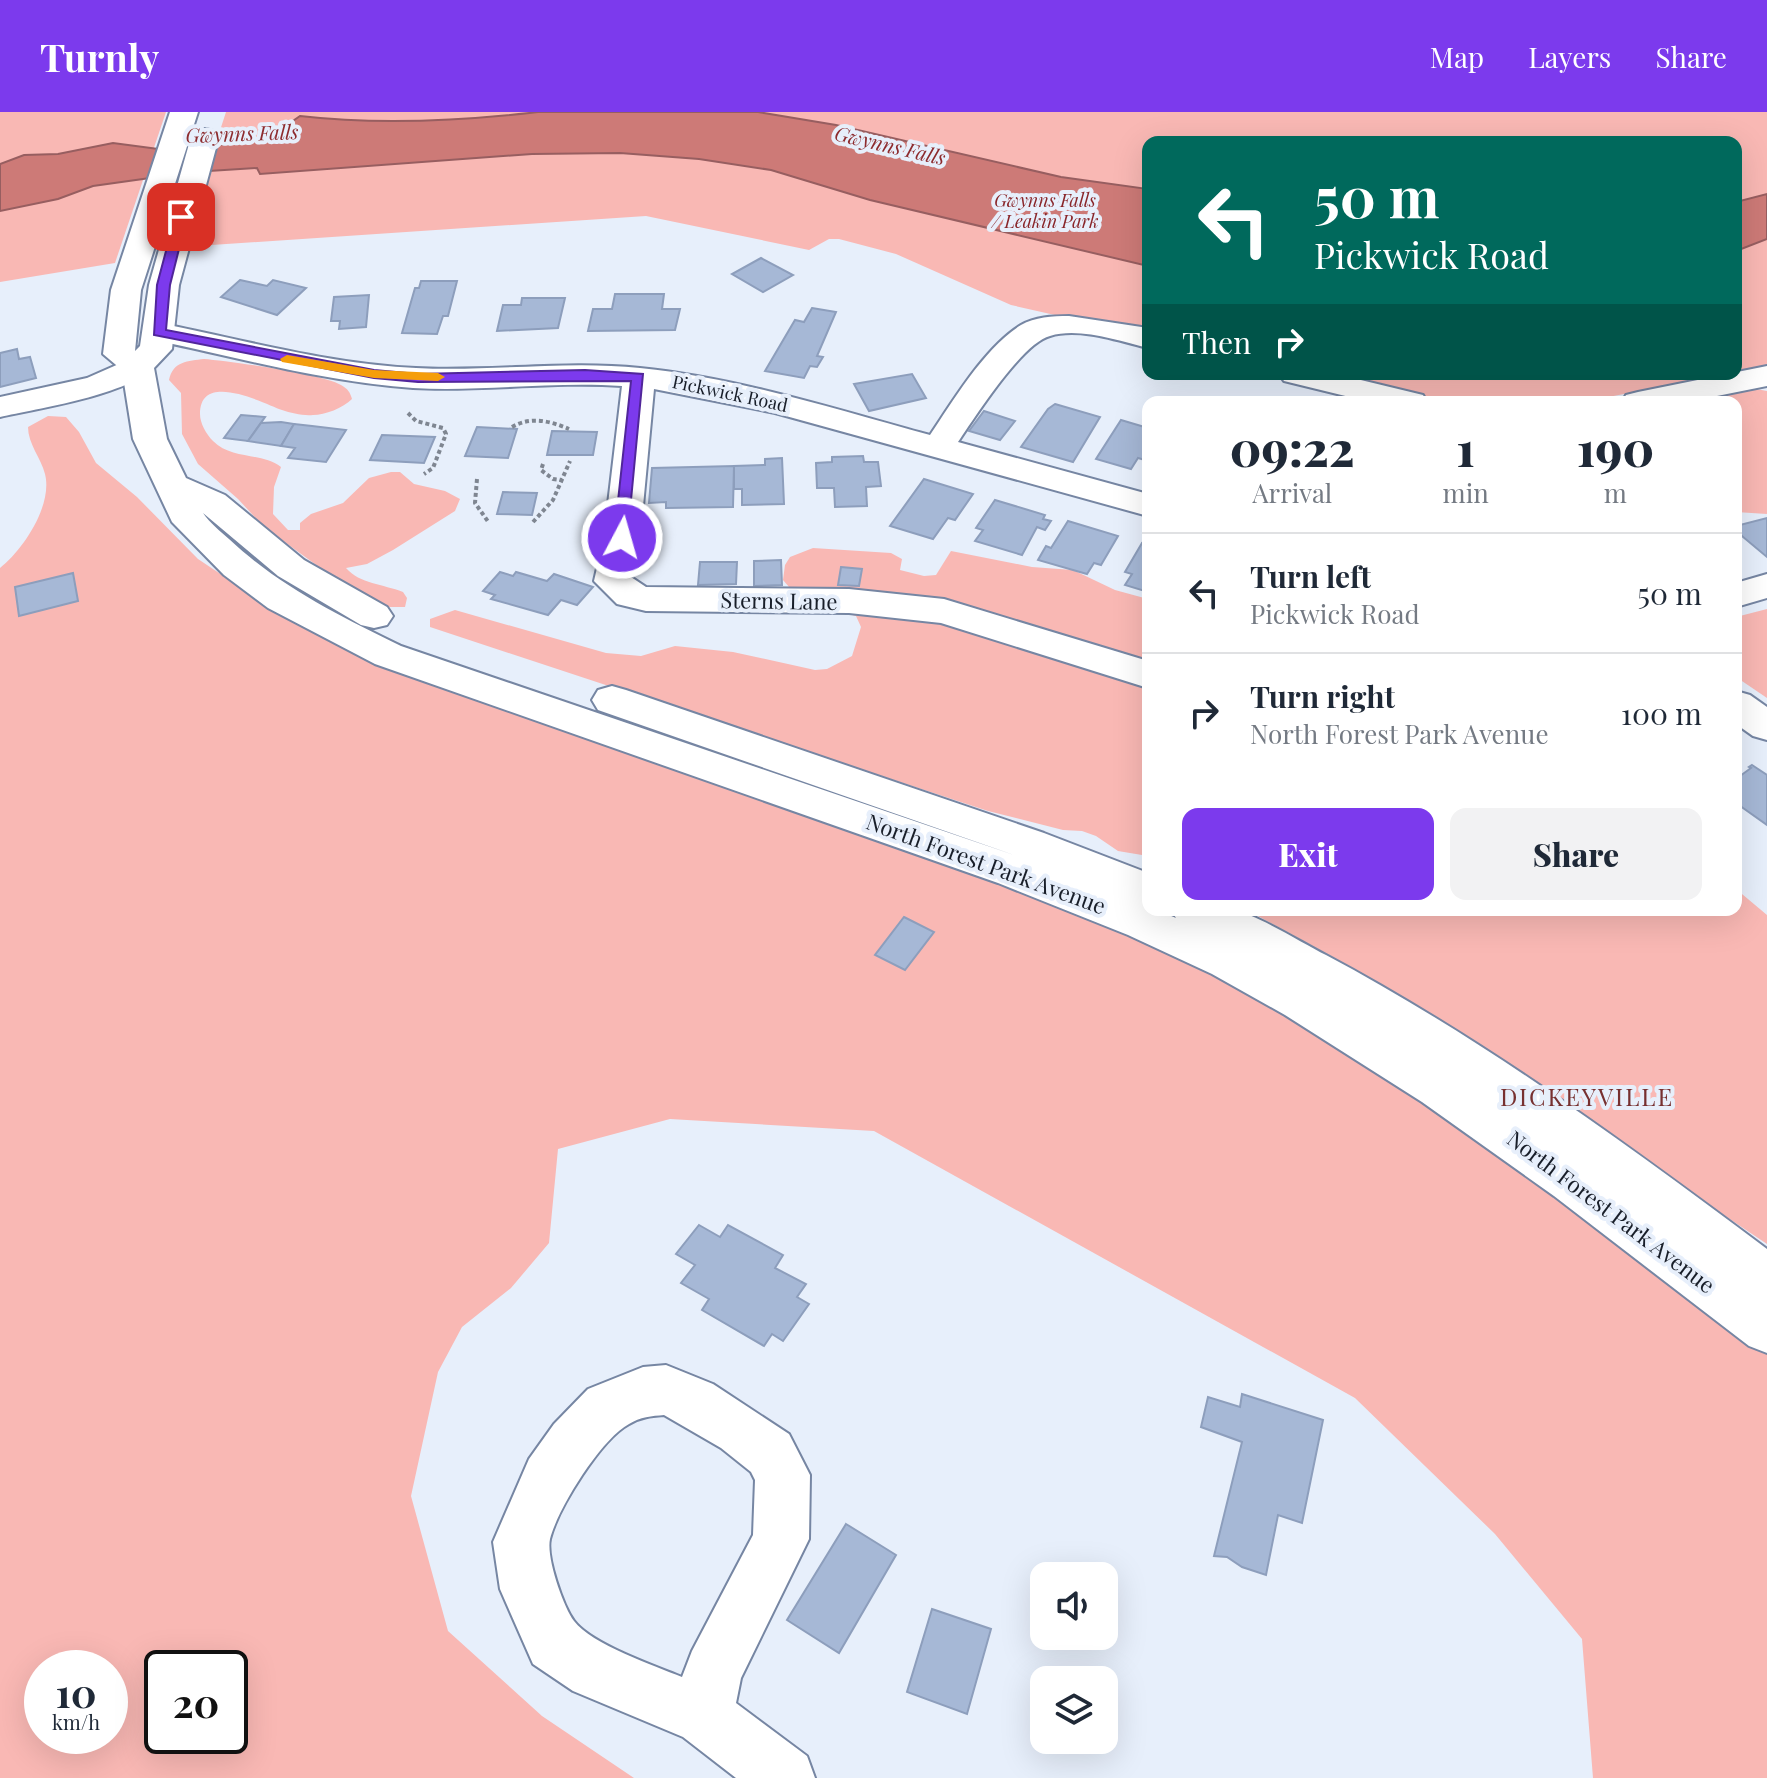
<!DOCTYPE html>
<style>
body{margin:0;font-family:"Playfair Display",serif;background:#f2f2f3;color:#1f2937;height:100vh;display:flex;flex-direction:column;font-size:30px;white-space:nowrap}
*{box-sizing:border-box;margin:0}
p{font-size:26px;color:#747a83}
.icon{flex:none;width:44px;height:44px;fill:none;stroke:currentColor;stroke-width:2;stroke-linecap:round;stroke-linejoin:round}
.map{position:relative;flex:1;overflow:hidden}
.drawer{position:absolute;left:1142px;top:284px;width:600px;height:520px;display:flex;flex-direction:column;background:#fff;border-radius:16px;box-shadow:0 8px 32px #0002}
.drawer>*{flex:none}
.banner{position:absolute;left:1142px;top:24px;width:600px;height:244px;border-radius:16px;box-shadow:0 8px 32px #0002;background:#00695c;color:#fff;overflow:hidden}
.buttons{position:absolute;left:1030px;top:1450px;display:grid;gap:16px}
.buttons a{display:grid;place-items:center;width:88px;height:88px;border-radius:16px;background:#fff;box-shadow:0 8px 32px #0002;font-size:40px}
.speed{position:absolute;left:24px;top:1538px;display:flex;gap:16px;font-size:40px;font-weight:700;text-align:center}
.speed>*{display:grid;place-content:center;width:104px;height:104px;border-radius:50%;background:#fff;box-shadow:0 8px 32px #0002;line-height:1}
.speed small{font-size:20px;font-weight:400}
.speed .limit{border:4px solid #111;border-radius:12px;background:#fff;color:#111}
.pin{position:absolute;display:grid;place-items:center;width:68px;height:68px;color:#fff;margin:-34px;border-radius:16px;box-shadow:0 4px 12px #0006}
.me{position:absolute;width:88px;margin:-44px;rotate:6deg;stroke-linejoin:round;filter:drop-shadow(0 0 6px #0008)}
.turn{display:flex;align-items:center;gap:28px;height:168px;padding:0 40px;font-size:36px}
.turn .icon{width:104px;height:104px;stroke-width:2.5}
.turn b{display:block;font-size:56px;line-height:68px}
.then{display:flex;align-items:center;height:76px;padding:0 40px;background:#0003;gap:16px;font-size:30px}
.eta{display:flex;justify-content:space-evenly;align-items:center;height:136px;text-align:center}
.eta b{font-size:48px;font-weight:800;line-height:56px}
.button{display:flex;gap:16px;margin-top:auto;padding:16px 40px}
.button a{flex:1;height:92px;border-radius:16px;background:#7c3aed;color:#fff;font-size:32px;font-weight:800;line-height:92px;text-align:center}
.button a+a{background:#f2f2f3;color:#1f2937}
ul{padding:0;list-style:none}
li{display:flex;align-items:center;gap:24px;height:120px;padding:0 40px;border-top:2px solid #e0e1e3}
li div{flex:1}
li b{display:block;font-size:30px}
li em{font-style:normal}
header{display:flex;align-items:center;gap:48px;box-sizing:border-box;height:112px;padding:0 40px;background:#7c3aed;color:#fff}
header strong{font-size:38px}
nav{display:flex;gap:44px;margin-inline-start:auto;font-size:28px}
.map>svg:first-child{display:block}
.green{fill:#f9b8b4;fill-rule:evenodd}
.water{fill:#cd7a77;stroke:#975e60;stroke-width:2}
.building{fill:#a6b8d6;stroke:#8d9ebc;stroke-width:2}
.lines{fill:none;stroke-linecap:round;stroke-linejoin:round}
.minor-casing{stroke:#7686a3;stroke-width:4}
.major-casing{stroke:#7686a3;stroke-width:4}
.path{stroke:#7f8691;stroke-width:4;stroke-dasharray:4 3;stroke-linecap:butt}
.minor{fill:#fff;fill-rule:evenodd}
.major{fill:#fff;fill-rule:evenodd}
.route{fill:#7c3aed;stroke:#51269a;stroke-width:2}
.slow{fill:#f59e0b}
.labels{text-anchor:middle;stroke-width:8;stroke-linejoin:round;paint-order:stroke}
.far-park-label{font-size:18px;font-style:italic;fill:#89262a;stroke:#e7effb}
.far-street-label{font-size:18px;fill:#181e29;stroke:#e7effb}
.far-water-label{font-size:20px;font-style:italic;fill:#8d2b2e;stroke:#e7effb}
.street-label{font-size:22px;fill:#181e29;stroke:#e7effb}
.neighbourhood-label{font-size:24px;letter-spacing:2px;fill:#773030;stroke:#e7effb}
</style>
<header>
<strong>Turnly</strong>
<nav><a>Map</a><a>Layers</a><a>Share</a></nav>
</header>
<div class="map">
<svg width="1767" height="1666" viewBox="0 0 1767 1666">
<rect width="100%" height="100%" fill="#e7effb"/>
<g class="green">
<path d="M0,0h166l-51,151 -115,19z"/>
<path d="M226,0h1541v255l-31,6v-231h-588v194l-137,-31 -115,-51 -57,-15h-10l-20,11 -163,-34 -464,31z"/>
<path d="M204,247c25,2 118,15 137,26 7,4 9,7 11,14 -9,9 -27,16 -39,16 -10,1 -22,-2 -31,-5 -17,-6 -82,-40 -82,4 0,9 6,20 13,27 19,19 48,11 68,26l-7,20 -1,27 15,16h12v-7l11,-9 32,-11 26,-25 22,-6h9l14,12 31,7 15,8 -5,12 -62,39 -26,14 -21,4c14,16 37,16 57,24l4,6 -2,9h-18l-68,-40 -55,-40 -26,-28 -40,-35 -16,-30 -1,-41 -12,-13c4,-19 19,-19 35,-21z"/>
<path d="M1315,262h414l-147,28h-144z"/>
<path d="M1756,277l11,2v123l-31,-2v-110h-40z"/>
<path d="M48,304l18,1 13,15 17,31 41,34 61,62 39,26 175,92 627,218 126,51 178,95 424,309v428h-174l-11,-139 -87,-105 -140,-136 -481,-267 -204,-12 -112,30 -9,94 -38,45 -49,39 -24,45 -27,124 37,135 94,85 92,62h-634v-1210c23,-18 53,-63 45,-94 -4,-16 -17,-30 -17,-47zM42,1556h68v68h-68zM162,1556h68v68h-68z"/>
<path d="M813,436l78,5 11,6 -2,11 24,6 12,-1 15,-24 81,16 41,3 42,20 33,9v257l-30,-5 -22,-15 -14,-5 -19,-1 -75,-19 -558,-184v-8l25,-9 151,43 35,3 34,-10 58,6 82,18 12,-1 25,-13 9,-29 -5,-11 -54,-14 -19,-22 2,-15 5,-8z"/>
<path d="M1767,497v89l-31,-21v-60z"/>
<path d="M1736,777l31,26v329l-338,-226 -89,-57 -93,-51h489z"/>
</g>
<g class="water">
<path d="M538,0h220l78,13 225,52 87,12v77l-278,-66 -99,-30 -72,-11 -79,-6 -88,1 -272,20 -3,-6 -64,4 -100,14 -35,13 -58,12v-47l24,-9 34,-1 55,-11 53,7 82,-8 26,-8 26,-18c78,9 160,5 238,-4z"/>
<path d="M1767,82v45l-31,12v-49z"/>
</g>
<g class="building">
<path d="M761,146l32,17 -30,17 -31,-18z"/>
<path d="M240,168l27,6 6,-6 33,8 -29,27 -56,-18z"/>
<path d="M421,169h36l-9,35h-5l-6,18 -35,-1 13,-45h4z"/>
<path d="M615,182h49l-2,15h18l-5,21 -87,1 5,-22h19z"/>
<path d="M369,183l-3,32 -27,2 1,-8h-9l3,-24z"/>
<path d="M522,186h43l-7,30 -61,3 6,-26h18z"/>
<path d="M812,196l24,4 -19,44 6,1 -6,10 -7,-1 -6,12 -39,-7 30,-51 9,2z"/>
<path d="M17,237l2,10 11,-2 6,21 -36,9v-34z"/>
<path d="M912,262l14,24 -57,13 -15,-27z"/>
<path d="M1055,292l45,13 -27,45 -52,-15 27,-38z"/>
<path d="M984,299l31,10 -15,19 -31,-9z"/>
<path d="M241,303l24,2 -17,24 -24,-3z"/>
<path d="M1121,308l27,8v33l-10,-3 -7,11 -35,-10z"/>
<path d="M281,310l13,2 -13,22 -33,-5 13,-18z"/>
<path d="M294,312l18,2 34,4 -20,32 -38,-4 7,-10 -14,-2z"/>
<path d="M477,315l40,2 -9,29 -43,-2z"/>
<path d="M552,319l45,1 -4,23h-46z"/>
<path d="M382,323l53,2 -11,26 -54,-3z"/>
<path d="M863,344l1,6h14l3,24 -15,1 1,19 -32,1 -1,-19h-17l-1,-25 16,-1v-5z"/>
<path d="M782,346l2,46 -42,1v-16h-8v-23l31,-1v-6z"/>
<path d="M734,354l-1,41 -67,1v-6l-17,1 3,-35z"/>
<path d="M924,367l49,15 -18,26 -7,-2 -15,21 -43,-13z"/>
<path d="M503,380l34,1 -5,22 -35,-1z"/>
<path d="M995,388l50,15 -2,4 8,2 -6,9 -8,-3 -15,28 -47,-14 8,-11 -7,-2z"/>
<path d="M1767,406v39l-31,-26v-5z"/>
<path d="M1068,409l50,15 -17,29 -7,-2 -7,11 -49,-14 8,-14 5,2z"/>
<path d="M1142,431l6,2v47l-23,-7 7,-11 -7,-2z"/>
<path d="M781,448l1,25 -28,1v-25z"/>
<path d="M700,450h37l-1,22 -38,1z"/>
<path d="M841,455l21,2 -3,17 -21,-1z"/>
<path d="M500,460l13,4 3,-4 31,9 7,-7 39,13 -16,18 -16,-5 -13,15 -57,-16 4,-4 -12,-4z"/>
<path d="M73,461l5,28 -59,15 -4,-29z"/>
<path d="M1752,653l15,10v50l-31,-22v-24l15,-11 -2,-1z"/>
<path d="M904,805l30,15 -29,38 -30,-15z"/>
<path d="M699,1113l21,12 8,-12 55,30 -8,13 31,16 -9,13 12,7 -26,37 -11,-7 -8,12 -62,-36 7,-11 -28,-16 14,-18 -19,-11z"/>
<path d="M1242,1282l81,26 -21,103 -24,-8 -12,60 -24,-8 -15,-10 -13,-1 28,-114 -41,-15 7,-30 32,10z"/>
<path d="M846,1412l50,31 -57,98 -52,-33z"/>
<path d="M932,1497l59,20 -24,85 -60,-22z"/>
</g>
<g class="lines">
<g class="minor-casing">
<g id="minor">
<path d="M1069,204l79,12v20c-29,-7 -69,-21 -98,-12 -28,7 -75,81 -92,106l190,52v22l-373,-103 -121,-24 -14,149 -9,39 15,10 203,2 95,10 204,62v27l-207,-65 -92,-10 -203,-2 -29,-7 -23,-23 10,-43 18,-152c-70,-5 -140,6 -209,2 -86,-6 -170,-29 -254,-47l-11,-2 -5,-7 5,-7 11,-2c85,17 170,41 257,45 74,4 150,-8 224,0 99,10 194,41 290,67 23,-34 55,-88 91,-110 14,-8 31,-9 48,-9z"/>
<path d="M137,244l11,3 5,7c-19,28 -118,43 -153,51v-20l87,-19z"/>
<path d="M1767,254v20l-80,16h-65l4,-7 12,-3z"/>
<path d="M1279,262h57l87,21 4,7h-57l-86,-21z"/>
<path d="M1767,462v24l-31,9v-24z"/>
<path d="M1736,579l14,4 17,12v33l-14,-4 -17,-12z"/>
<path d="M666,1253l47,19 76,50 21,41 -1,64 -68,139 -5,25 71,53 8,22h-79l-53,-41 -110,-46 -40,-27 -33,-75 -7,-47 36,-83 25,-35 34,-35 55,-22zM664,1303l57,33 30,24 4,8 -2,55 -61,116 -10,26c-27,-11 -91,-33 -108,-56 -11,-15 -28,-64 -24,-82 8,-31 51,-100 79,-115 11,-7 23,-8 35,-9z"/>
</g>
</g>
<g class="major-casing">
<path id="major" d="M170,0h28l-57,178 -6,61 5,-5 9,-61 42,-148 4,-6 10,-2 10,2 4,6 -40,148 -7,64 -18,19 13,71 19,39 39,17 79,65 83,47 6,9 -6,9 -13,3 -13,-3 -83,-49 -75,-63c7,10 17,18 26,26 51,48 111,77 172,107l616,210 -419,-146 -6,-10 6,-10 14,-4 14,4 418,143 104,40v37h9l19,8 -5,-8c20,0 42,-3 61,0 25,4 70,33 94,45 156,83 299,188 441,294v104l-18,-7 -195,-150 -132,-94 -137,-87 -73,-41 -84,-39 -130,-52 -623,-219 -107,-56 -44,-33 -52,-53 -39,-83 -11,-69 -19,-16 8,-64z"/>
</g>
<g class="path">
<path d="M408,301l8,8 27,7 3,6 -13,34 -9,6"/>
<path d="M512,315c19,-11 38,-6 57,2"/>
<path d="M543,352l-2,6 12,9 9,1"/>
<path d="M477,367l-2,24 14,20"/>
<path d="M533,410l20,-22 17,-39"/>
</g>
<use href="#minor" class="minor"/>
<use href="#major" class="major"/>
</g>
<path class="route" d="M181,101l6,4 -17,68 -4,45 208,40 44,4 167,-4 58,4 -16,168 -5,1 -8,-5 17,-157 -213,1 -44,-4 -220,-43 3,-50 18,-68z"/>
<path class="slow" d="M287,243l87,15 64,3 7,4 -7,4 -64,-3 -92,-16 -2,-3z"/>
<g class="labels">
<g class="far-park-label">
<text x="1045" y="95">Gwynns Falls<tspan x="1045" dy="21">/ Leakin Park</tspan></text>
</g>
<g class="far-street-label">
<text transform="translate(730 282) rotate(12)" y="6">Pickwick Road</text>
</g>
<g class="far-water-label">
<text transform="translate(242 22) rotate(-2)" y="7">Gwynns Falls</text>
<text transform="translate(890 34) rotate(13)" y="7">Gwynns Falls</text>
</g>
<g class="street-label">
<text transform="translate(779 489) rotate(1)" y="8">Sterns Lane</text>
<text transform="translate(986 752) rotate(20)" y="8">North Forest Park Avenue</text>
<text transform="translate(1611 1100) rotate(37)" y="8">North Forest Park Avenue</text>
</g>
<g class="neighbourhood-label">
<text x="1587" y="994">DICKEYVILLE</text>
</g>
</g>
</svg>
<div class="buttons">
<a><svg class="icon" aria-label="sound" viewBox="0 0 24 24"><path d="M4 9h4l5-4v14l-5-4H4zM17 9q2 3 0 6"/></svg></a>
<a><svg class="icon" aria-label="layers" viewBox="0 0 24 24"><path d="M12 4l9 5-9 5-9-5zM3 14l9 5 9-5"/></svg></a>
</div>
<div class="speed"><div>10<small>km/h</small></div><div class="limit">20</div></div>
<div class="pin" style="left:181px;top:105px;background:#d93025"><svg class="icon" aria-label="arrive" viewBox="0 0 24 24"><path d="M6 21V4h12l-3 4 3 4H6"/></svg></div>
<svg class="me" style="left:622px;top:426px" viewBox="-20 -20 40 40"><circle r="17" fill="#7c3aed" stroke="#fff" stroke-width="3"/><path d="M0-11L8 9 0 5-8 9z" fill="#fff"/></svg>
<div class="banner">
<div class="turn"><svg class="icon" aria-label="left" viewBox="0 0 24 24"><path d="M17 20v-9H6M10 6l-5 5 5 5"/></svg><div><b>50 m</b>Pickwick Road</div></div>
<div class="then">Then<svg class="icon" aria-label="right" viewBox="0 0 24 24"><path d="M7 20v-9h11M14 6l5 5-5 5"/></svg></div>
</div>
<section class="drawer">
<div class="eta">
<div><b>09:22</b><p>Arrival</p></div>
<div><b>1</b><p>min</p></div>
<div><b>190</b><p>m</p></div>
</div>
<ul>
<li><svg class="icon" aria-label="left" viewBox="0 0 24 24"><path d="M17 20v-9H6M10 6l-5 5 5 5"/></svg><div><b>Turn left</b><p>Pickwick Road</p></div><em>50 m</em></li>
<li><svg class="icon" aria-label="right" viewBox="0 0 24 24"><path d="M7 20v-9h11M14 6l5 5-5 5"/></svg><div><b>Turn right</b><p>North Forest Park Avenue</p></div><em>100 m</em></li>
</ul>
<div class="button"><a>Exit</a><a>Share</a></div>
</section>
</div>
